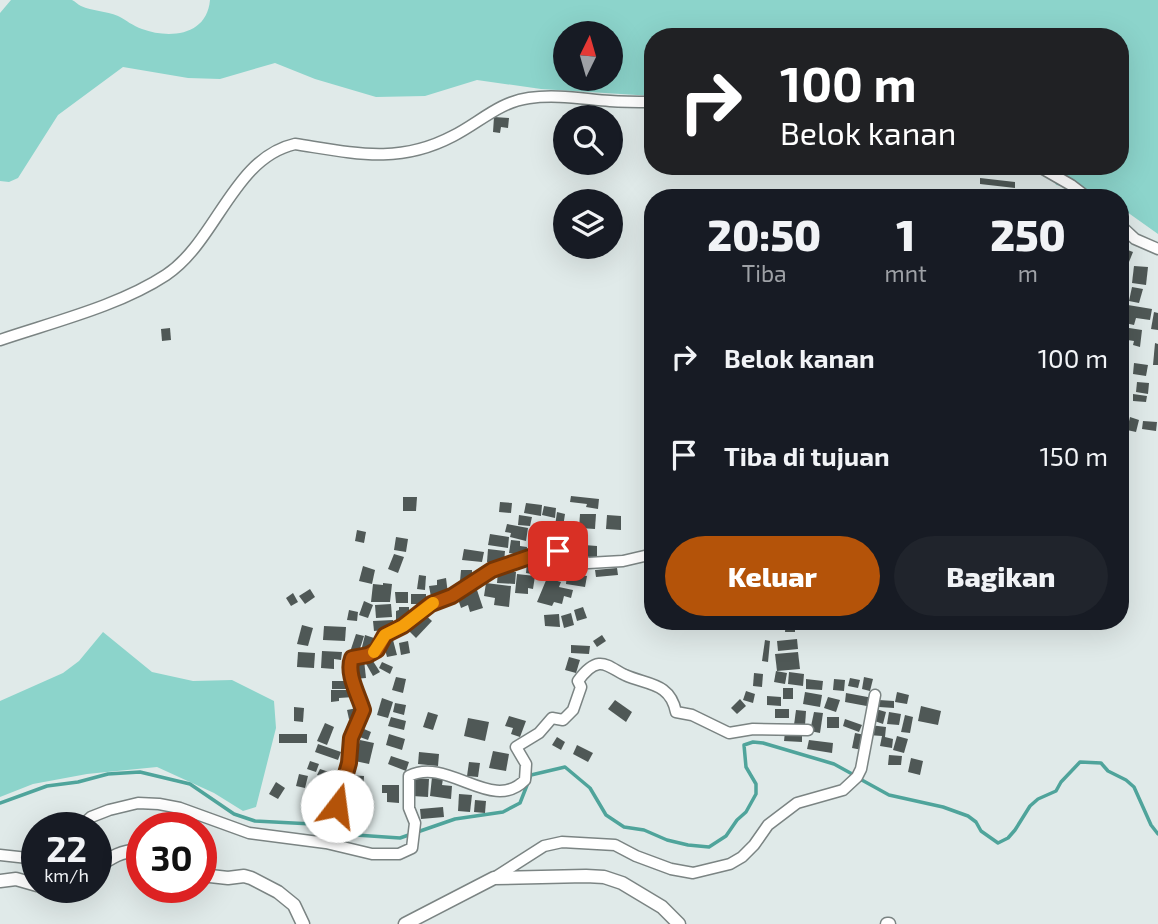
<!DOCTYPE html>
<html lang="id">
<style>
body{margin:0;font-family:"Exo 2",sans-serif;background:#20242c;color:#f1f3f6;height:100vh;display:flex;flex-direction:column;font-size:26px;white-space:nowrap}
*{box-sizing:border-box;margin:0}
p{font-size:23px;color:#9ea1a6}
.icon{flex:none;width:38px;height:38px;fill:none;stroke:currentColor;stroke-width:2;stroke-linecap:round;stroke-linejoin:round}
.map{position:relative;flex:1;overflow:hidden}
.side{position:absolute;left:644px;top:189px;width:485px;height:441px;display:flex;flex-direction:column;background:#171b24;border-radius:28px;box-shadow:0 7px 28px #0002}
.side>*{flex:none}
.banner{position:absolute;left:644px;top:28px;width:485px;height:147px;border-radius:28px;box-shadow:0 7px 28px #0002;background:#202124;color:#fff;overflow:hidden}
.needle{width:46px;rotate:5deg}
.fabs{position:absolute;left:553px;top:21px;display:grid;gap:14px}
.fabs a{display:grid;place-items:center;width:70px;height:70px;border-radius:50%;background:#171b24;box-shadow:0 7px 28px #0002;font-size:35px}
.speed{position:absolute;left:21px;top:812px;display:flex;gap:14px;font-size:35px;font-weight:700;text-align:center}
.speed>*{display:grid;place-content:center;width:91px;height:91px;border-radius:50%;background:#171b24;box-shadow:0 7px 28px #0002;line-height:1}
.speed small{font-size:18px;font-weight:400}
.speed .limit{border:10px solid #d22;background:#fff;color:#111}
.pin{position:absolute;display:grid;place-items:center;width:60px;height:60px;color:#fff;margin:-30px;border-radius:14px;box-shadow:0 4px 10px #0006}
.me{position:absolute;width:77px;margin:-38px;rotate:15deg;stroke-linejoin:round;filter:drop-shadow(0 0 5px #0008)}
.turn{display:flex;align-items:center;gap:24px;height:147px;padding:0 21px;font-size:32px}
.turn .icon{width:91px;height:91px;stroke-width:2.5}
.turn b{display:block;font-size:49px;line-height:60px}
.eta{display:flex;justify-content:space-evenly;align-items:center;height:119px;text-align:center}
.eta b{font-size:42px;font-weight:800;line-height:49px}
.button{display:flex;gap:14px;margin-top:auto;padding:14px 21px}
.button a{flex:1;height:80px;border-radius:42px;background:#b45309;color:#fff;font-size:28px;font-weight:800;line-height:80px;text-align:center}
.button a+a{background:#20242c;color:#f1f3f6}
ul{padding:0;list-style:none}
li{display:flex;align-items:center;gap:21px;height:98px;padding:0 21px}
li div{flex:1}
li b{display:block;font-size:26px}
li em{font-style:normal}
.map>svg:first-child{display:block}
.green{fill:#8cd4cb;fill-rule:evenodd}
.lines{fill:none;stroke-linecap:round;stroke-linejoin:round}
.stream{stroke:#4fa49b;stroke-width:3.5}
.building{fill:#4f5856}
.minor-casing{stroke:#7b8483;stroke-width:13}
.tertiary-casing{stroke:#7b8483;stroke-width:15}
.minor{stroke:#fff;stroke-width:10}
.tertiary{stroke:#fff;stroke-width:12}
.route-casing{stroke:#753606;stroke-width:18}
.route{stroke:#b45309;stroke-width:12}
.slow{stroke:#f59e0b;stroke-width:12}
</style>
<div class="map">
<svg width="1158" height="924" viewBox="0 0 1158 924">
<rect width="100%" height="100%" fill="#e0eae9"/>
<g class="green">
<path d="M11,0c14,0 49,0 61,0 3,1 6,5 9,6 11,5 25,5 37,10 8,4 15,10 24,13 27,10 65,7 68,-29h948v234l-38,-27v-9h-14l-5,-4 -45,-9 -7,-19h71v-129h-467v59l-112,-7 -64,-9 -52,16 -49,1 -61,-18 -40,-16 -55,16 -32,-1 -65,-11 -65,48 -40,63 -9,4 -9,-1v-168zM565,33h46v46h-46z"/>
<path d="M103,632l49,40 41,9 39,-1 42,21 2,27 -20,79 -13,4 -29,-18 -57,-26 -70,7 -54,10 -33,13v-96l63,-28 16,-12z"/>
</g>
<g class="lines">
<g class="stream">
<path d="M860,779l29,16 54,12 25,9 8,6 5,9 17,12 10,-5 7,-8 15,-24 8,-7 18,-8 5,-9 19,-20 21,1 7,8 18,9 8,7 17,38 7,9"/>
<path d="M0,803l47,-17 31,-4 30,-8 32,-2 50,12 44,30 21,7 76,4"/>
<path d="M338,828l18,7 44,3 55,-19 48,-7 17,-9 11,-28 34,-8 25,21 16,27 18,12 20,3 23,10 21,5 21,2 17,-11 11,-16 9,-8 10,-18v-10l-10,-17 -2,-22 9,-3 10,1 71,21 20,11"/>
</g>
</g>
<g class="building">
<path d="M494,117l15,1 -1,10 -7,-1 -1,6 -7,-1z"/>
<path d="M980,178l35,4v6l-35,-4z"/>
<path d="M960,189l17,2 -1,7h-17z"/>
<path d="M1120,247l13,5 -4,10 -9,-4z"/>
<path d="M1134,266l14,1 -2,18 -14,-2z"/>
<path d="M1132,287l11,2 -4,14 -10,-2z"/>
<path d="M1128,305l24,4 -2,11 -14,-2 -2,7 -9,-2z"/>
<path d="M1154,312l4,1v17l-7,-1z"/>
<path d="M1123,327l19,3 -2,17 -7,-2 1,-4 -13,-2z"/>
<path d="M170,328l1,12 -9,1 -1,-12z"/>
<path d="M1155,343l3,1v21h-5z"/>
<path d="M1134,363l14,2 -2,11 -13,-2z"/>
<path d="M1137,382l12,1 -1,11 -12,-2z"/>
<path d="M1133,394l14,2 -1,6 -13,-1z"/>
<path d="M1130,417l9,3 -3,12 -9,-2z"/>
<path d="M1143,421l14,1 -1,9 -14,-2z"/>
<path d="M571,496l28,3 -1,10 -12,-2 1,-3 -17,-2z"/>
<path d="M403,497h14l-1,14h-13z"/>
<path d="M500,502l12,1 -1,10 -12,-1z"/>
<path d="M526,503l16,2 -1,11 -17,-3z"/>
<path d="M544,506l12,2 -1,10 -13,-3z"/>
<path d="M557,512l8,2 -2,13 -8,-1z"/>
<path d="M580,514h16l-1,15 -16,-1z"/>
<path d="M519,515l13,2 -2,9 -12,-1z"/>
<path d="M607,515l14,1v14l-15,-1z"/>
<path d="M507,524l21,4 -2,13 -16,-4 1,-4 -6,-1z"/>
<path d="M357,530l9,2 -2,11 -9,-2z"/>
<path d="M532,530l17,2 -1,10 -4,-1v4l-9,-1 1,-3 -5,-1z"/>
<path d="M553,531l15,1v10l-15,-1z"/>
<path d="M490,534l19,3 -1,11 -20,-3z"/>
<path d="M396,537l12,2 -2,13 -12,-2z"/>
<path d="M511,540l9,1v5l7,1 -1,9 -17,-3z"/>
<path d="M584,545l13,1v14h-13z"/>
<path d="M464,549l20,3 -2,10 -20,-2z"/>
<path d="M488,549l17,2 -1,12 -17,-1z"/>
<path d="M546,553l14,1 -2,17h-13z"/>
<path d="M394,554l10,3 -6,16 -10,-4z"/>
<path d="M527,563l16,2 -1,11 -16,-3z"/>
<path d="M363,566l12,4 -3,14 -13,-3z"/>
<path d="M617,568l1,7 -22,2 -1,-7z"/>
<path d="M461,570h11v11h-12z"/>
<path d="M498,571l18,1 -1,12 -18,-1z"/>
<path d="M567,573l20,3 -2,11 -19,-3z"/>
<path d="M517,574l18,2 -2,13 -5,-1v6l-13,-1z"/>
<path d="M419,575l7,1 -1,14 -8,-1z"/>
<path d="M446,578l2,16 -17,3 -2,-11 8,-1v-5z"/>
<path d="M547,578l14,4 -2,5 14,3 -2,8 -7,-2 -2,8 -8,-2 -2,4 -15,-4z"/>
<path d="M383,583l9,1 -2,18h-19l2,-18 10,1z"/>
<path d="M486,583l25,3 -2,21 -15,-2 1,-7 -11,-2z"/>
<path d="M310,589l5,8 -10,7 -6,-8z"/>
<path d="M477,590l6,18 -13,4 -2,-7 -7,3 -4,-12z"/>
<path d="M395,592h13v11h-12z"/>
<path d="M293,593l5,9 -7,4 -5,-8z"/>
<rect x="411" y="594" width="15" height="10"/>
<path d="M364,601l9,4 -5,13 -9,-3z"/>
<path d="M391,604l1,13 -16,1 -1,-13z"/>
<path d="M399,607h10v13h-13v-9l3,-1z"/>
<path d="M583,607l4,11 -10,3 -3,-11z"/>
<path d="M349,610l9,2 -1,9 -10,-1z"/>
<path d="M422,612l10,9 -16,17 -10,-10z"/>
<path d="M571,613l3,12 -10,3 -3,-12z"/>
<path d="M559,614l1,13 -15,-1 -1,-11z"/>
<path d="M393,620l1,7 -6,3 -14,1 -1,-10z"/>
<path d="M786,621h9v11h-10z"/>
<path d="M302,625l11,3 -5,18 -11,-2z"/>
<path d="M324,626l22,1 -1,14 -22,-1z"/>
<path d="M356,634l8,2 -6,19 -8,-3z"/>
<path d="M365,635l12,4 -4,11 -11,-3z"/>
<path d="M602,635l4,6 -9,6 -4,-6z"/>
<path d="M797,639l1,10 -20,2 -1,-10z"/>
<path d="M393,640l4,15 -10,2 -4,-15z"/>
<path d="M765,640l5,1 -2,21 -6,-1z"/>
<path d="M408,641l2,12 -9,2 -2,-12z"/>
<path d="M571,645l19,1 -1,8 -18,-1z"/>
<path d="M322,651l20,1 -1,8 -7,-1v10l-13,-1z"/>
<path d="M298,652l17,1 -1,15 -17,-1z"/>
<path d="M798,652l2,17 -23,2 -2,-17z"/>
<path d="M569,657l11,3 -4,13 -11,-3z"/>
<path d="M371,658l9,14 -7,4 -8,-14z"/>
<path d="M364,660l2,18 -12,1 -2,-18z"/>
<path d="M382,662l11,5 -3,7 -11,-6z"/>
<path d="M776,671l11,2 -2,11 -11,-2z"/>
<path d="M789,672l15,2 -1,12 -15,-2z"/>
<path d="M754,673l9,1 -1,13 -9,-1z"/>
<path d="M396,677l10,2 -3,14 -11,-3z"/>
<path d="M864,677l9,2 -3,12 -8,-2z"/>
<path d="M850,678l10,2 -2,8 -10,-2z"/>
<path d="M806,679l17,2 -1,9 -16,-1z"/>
<path d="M834,679l11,1 -1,11 -11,-1z"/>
<rect x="332" y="681" width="19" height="8"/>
<rect x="783" y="688" width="10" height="11"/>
<path d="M331,690h23v7l-15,1v3l-8,1z"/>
<path d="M746,691l9,3 -2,9 -10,-3z"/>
<path d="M805,692l17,3 -2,12 -17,-3z"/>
<path d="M897,692l12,3 -2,9 -12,-2z"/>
<path d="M846,693l27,5 -1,9 -27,-5z"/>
<path d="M767,696l14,1v9l-14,-1z"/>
<path d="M828,697l12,3 -4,12 -12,-4z"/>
<path d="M382,698l11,4 -5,16 -11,-3z"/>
<path d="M740,699l6,7 -9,8 -6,-6z"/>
<path d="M615,700l17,12 -6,10 -18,-13z"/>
<path d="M879,700l15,1v7l-15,-1z"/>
<path d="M395,703l11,2 -2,10 -11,-3z"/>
<path d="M921,706l20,5 -3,14 -20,-4z"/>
<path d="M294,707l10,1 -1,14 -9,-1z"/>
<path d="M357,708l2,9 -10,2 -2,-9z"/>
<rect x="775" y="709" width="14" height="9"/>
<path d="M876,709l10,3 -3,12 -11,-4z"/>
<path d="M796,710l10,1 -1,15 -11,-1z"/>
<path d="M428,712l10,3 -5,15 -10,-3z"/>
<path d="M814,712l9,1 -3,20 -10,-2z"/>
<path d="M889,712l12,2 -2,11 -12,-1z"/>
<path d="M905,715l8,2 -3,16 -9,-1z"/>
<path d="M509,716l17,5 -6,16 -9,-3 2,-6 -8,-2z"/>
<path d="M391,717l15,4 -2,9 -16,-4z"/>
<rect x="827" y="717" width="12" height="11"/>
<path d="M468,718l21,4 -4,19 -21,-5z"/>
<path d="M845,719l17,6 -3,7 -16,-6z"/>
<path d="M325,723l9,4 -7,18 -10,-4z"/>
<path d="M870,725l16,2 -1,10 8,2 -1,9 -12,-2 2,-10 -14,-1z"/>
<path d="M357,726l14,6 -3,8 -14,-5z"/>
<path d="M785,732h17v10l-18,-1z"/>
<path d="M855,733l10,2 -3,15 -10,-2z"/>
<rect x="279" y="734" width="28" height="9"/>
<path d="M389,734l16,5 -3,11 -16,-5z"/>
<path d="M897,736l11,3 -4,14 -11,-3z"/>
<path d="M557,737l8,5 -4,8 -9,-5z"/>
<path d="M360,740l14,3 -5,21 -14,-3z"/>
<path d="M809,740l24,3 -1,10 -25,-4z"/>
<path d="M318,744l23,8 -3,8 -23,-8z"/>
<path d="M577,745l16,8 -5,9 -15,-8z"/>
<path d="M493,751l16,3 -3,17 -17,-3z"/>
<path d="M419,752l20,2 -1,12 -20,-2z"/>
<path d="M889,755l13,1 -1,9h-13z"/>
<path d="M391,756l18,6 -3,9 -18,-7z"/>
<path d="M911,758l12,3 -3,14 -12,-3z"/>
<path d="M310,761l9,3 -3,8 -9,-3z"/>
<path d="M469,762l11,1 -2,14 -11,-1z"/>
<path d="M320,769l18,6 -2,6 -19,-6z"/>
<path d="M299,774l9,2 -3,12 -9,-2z"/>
<path d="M348,775l16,1 -1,18h-9v-7l-7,-1z"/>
<path d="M432,777l11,2 -1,6 10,1 -1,13 -21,-3z"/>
<path d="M413,778l16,1 -1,18 -16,-1z"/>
<path d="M276,782l9,6 -7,11 -9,-5z"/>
<path d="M313,782l9,4 -4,10 -9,-4z"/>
<path d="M382,785h17v18l-12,-1v-9h-5z"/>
<path d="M324,786l12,4 -3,9 -12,-2z"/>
<path d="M459,794l13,1 -2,17 -12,-1z"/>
<path d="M475,800l11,1 -1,12 -11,-1z"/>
<path d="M324,801l10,4 -3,9 -10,-4z"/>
<path d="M443,807l1,10 -23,2 -1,-10z"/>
</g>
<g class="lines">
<g class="minor-casing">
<g id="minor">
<path d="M1038,166l33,19 17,13"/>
<path d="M1120,225l15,14 23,10"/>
<path d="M0,340c53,-18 119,-34 166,-65 51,-34 67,-117 129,-131 58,9 103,21 158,-8 26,-13 46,-34 76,-38 27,-4 54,1 81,3 14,1 28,1 43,1"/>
<path d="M79,828l12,-11 18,-7 29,-7 21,1 21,4 69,25 77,10 46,11h27l13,-6 3,-25 -6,-15v-32c39,-20 83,38 116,4l1,-16 -10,-17 23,-14 13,-15 11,2 10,-10 8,-23 -3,-6c5,-7 12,-16 21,-17 9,-1 18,8 26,11 22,10 45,7 51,37l16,3 37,18 24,-4 55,1"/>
<path d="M334,844l1,-27 14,-54 2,-25 12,-28 -12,-37 -1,-12 2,-3 16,-3 9,-5 8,-15 18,-9 28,-22 21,-9 40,-25 52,-18 14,-1 30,12 35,-2 30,-7"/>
<path d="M0,855l37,4"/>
<path d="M494,878l50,-32 18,-4 53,3 21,11 35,13 22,4 37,-9 12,-7 12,-12 14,-20 29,-22 46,-13 14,-13 4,-8 14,-74"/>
</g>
</g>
<g class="tertiary-casing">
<g id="tertiary">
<path d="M96,868c14,-10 27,-19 46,-17"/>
<path d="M201,875l27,3 16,-2 7,2 27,14 16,13 9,19"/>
<path d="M0,881l16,-2 21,6"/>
<path d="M42,887l19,6 12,-6"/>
<path d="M405,924l89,-46 92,-2 18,1 18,6 40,24 17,17"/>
<path d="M887,924h2"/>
</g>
</g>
<use href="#minor" class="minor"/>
<use href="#tertiary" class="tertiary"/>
</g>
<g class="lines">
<g class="route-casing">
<path id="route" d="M337,806l12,-43 2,-25 12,-28c-5,-16 -17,-37 -11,-52l16,-3 9,-5 8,-15 18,-9 28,-22 21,-8 40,-26 52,-18 14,-1"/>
</g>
<use href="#route" class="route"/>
<path class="slow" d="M374,652l11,-17 18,-9 30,-23"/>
</g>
</svg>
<div class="fabs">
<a><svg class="needle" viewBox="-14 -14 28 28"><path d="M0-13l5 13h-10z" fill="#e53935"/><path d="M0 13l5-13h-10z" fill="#9ea1a6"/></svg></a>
<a><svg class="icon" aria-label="search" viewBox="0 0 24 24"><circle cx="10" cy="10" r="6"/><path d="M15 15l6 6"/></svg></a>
<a><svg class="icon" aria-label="layers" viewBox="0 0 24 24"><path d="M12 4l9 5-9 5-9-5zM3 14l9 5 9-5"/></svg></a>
</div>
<div class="speed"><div>22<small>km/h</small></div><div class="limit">30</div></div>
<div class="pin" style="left:558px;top:551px;background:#d93025"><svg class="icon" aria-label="arrive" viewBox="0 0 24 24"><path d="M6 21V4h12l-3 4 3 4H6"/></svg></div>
<svg class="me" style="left:337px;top:806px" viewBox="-20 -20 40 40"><circle r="19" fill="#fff"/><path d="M0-13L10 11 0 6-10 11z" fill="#b45309"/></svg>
<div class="banner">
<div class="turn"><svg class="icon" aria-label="right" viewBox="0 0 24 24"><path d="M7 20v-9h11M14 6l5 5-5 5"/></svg><div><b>100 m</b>Belok kanan</div></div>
</div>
<section class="side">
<div class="eta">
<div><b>20:50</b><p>Tiba</p></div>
<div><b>1</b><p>mnt</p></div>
<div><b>250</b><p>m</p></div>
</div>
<ul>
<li><svg class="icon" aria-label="right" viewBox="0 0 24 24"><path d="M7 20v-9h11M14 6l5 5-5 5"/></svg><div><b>Belok kanan</b></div><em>100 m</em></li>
<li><svg class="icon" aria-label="arrive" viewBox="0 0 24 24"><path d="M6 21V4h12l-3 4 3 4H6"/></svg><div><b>Tiba di tujuan</b></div><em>150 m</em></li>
</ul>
<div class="button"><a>Keluar</a><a>Bagikan</a></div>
</section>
</div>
